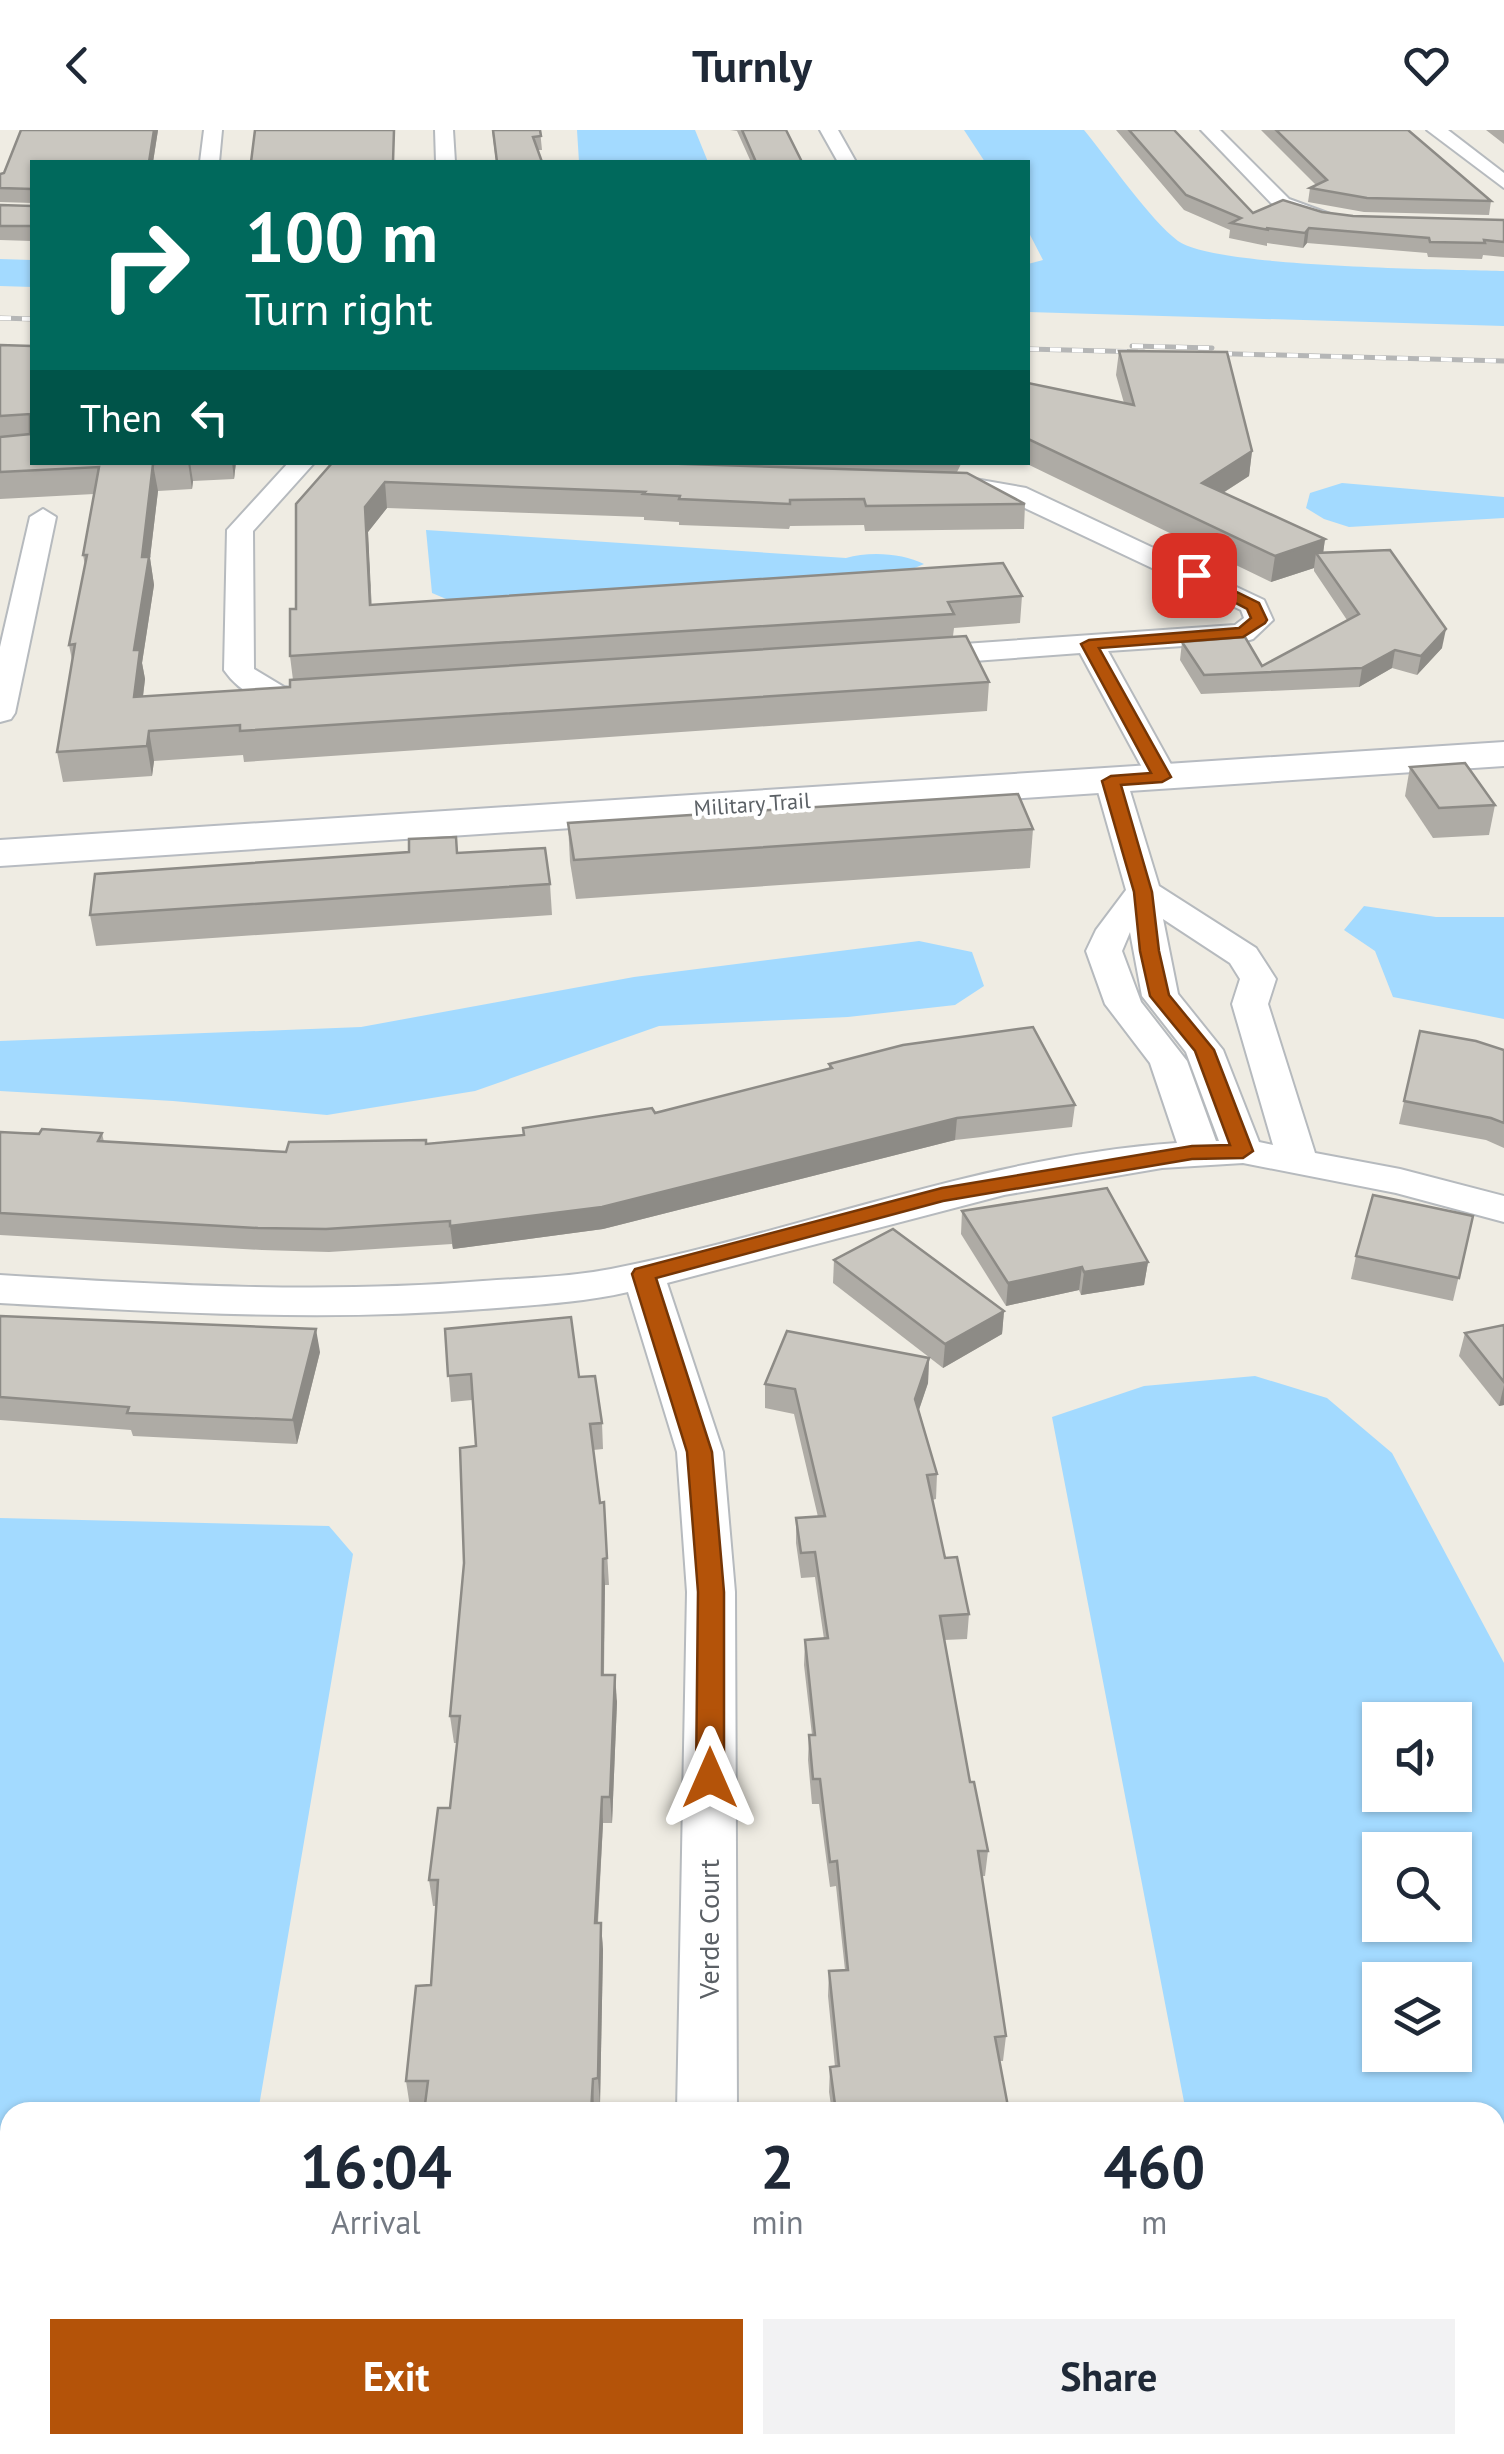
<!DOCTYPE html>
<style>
body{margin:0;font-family:"PT Sans",sans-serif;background:#f2f2f3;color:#1f2937;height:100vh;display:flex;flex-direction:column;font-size:38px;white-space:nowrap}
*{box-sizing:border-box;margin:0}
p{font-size:32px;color:#747a83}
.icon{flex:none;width:55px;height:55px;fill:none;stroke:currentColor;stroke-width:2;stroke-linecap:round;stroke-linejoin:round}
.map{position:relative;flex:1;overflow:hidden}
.drawer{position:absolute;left:0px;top:1972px;width:1505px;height:352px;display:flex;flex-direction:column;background:#fff;border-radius:30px 30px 0 0;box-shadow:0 2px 8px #0004}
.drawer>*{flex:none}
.banner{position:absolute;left:30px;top:30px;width:1000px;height:305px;border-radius:0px;box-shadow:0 2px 8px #0004;background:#00695c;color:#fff;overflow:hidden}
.fabs{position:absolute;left:1362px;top:1572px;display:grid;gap:20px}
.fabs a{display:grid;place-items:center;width:110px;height:110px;border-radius:0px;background:#fff;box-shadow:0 2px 8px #0004;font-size:50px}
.pin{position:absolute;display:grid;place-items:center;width:85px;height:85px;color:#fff;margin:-42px;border-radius:20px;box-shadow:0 5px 15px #0006}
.me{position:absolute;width:110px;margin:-55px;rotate:0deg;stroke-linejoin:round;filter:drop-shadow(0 0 8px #0008)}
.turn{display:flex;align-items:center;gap:35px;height:210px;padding:0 50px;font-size:45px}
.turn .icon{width:130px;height:130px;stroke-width:2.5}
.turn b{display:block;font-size:70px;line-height:85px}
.then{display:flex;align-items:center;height:95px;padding:0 50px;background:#0003;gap:20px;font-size:38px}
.eta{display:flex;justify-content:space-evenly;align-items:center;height:170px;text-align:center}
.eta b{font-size:60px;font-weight:700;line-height:70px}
.cta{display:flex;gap:20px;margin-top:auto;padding:20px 50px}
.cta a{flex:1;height:115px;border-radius:0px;background:#b45309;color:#fff;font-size:40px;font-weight:700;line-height:115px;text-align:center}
.cta a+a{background:#f2f2f3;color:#1f2937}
header{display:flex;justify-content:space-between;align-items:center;height:130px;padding:0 50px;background:#fff;font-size:45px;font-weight:700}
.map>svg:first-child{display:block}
.water{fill:#a3daff;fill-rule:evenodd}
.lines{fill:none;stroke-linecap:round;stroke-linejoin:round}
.street-casing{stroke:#b6babe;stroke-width:4}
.secondary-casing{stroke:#b7bbc1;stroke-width:4}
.street{fill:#fff;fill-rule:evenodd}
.secondary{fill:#fff;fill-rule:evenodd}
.rail-casing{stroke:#b5b6b6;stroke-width:5}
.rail{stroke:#fff;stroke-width:4;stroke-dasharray:11;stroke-linecap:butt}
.wall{fill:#aeaba5}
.shaded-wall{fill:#8d8b86}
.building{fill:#cac7c0;stroke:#8d8b86;stroke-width:2.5}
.route{fill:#b45309;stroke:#753606;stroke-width:2.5}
.labels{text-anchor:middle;stroke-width:8;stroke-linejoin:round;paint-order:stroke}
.far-street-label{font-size:22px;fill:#5b6065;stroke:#fff}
.street-label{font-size:28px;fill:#5b6065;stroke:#fff}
</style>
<header><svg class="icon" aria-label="back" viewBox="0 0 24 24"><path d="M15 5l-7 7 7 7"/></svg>Turnly<svg class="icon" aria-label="heart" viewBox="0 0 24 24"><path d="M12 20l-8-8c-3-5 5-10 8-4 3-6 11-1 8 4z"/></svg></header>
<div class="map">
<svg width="1504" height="2324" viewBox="0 0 1504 2324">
<rect width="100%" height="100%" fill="#efece3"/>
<g class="water">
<path d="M577,0h118l13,32h-129z"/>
<path d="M964,0h120c24,29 66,90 94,111 38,27 268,28 326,30v55l-476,-14v-48l15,-4 -15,-29v-69h-43z"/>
<path d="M0,129l32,1v27l-32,-1z"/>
<path d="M1342,353l162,14v21l-155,9 -25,-8 -18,-11 4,-15z"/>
<path d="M426,400l420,28c23,-7 57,-5 78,6l-14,6 -459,31 -19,-8z"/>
<path d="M1364,776l72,11h68v102l-111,-22 -18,-46 -31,-21z"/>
<path d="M919,811l53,11 12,34 -29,19 -107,12 -189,9 -184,65 -148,24 -154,-14 -173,-10v-50l361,-14 273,-50z"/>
<path d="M1255,1246l72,22 65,55 112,210v791h-253l-1,-9h245v-333h-309l-134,-695 92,-31zM1380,1590h75v75h-75zM1380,1720h75v75h-75zM1380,1850h75v75h-75z"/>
<path d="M0,1388l329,8 24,28 -95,558h-248v97l-10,-1z"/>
</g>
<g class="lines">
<g class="street-casing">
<g id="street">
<path d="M204,0h18l-3,32h-19z"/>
<path d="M435,0h18l2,32h-19z"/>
<path d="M820,0h18l18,32h-18z"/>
<path d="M1201,0h19l69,69 52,19 -10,6 -37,-7 -19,-10z"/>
<path d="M1427,0h21l56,43v15z"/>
<path d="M289,332h26l-62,69 1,138 30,18 42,5 4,6 -4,6c-37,10 -80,-2 -102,-34l3,-140z"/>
<path d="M946,344l80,14 238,112 9,20 -20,19 -10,3 -135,9 70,126 -5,7h-22l-71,-131 -160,12 -10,-3 -5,-6 5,-6 10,-3 315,-22 9,-7 -3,-8 -231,-109 -73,-14 -4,-5 4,-5z"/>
<path d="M43,379l13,8 -41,196 -4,6 -11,3v-75l30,-130z"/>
<path d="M1111,641l11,3 5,7 32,105 97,62 20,31 -8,25 47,149 85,16 104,27v26l-108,-29 -153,-30 -81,5 -158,27 -337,88 56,169 12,140 2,520h-60l10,-520 -10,-140 -49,-160c-48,11 -97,13 -145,17 -161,13 -322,3 -483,-6v-28c161,10 322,19 483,6 42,-3 86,-4 128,-12 188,-37 373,-113 566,-126l-27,-80 -45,-59 -19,-53 10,-21 30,-40 -31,-109 5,-7zM1163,789l67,44 10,16 -8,25 41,141 -14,-3 -36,-92 -45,-56zM1130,802l12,64 44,56 33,89h-3l-29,-80 -46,-59 -19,-51z"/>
<rect x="672" y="2315" width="66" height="9"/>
</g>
</g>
<g class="secondary-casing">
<path id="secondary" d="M1504,612v24l-1504,100v-26z"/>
</g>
<use href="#street" class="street"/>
<use href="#secondary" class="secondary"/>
<g class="rail-casing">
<g id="rail">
<path d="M0,188l32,1"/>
<path d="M1132,216l80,2"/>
<path d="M1028,219l116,3"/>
<path d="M1199,223l305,8"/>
</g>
</g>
<use href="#rail" class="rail"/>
</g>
<g class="wall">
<path d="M21,0h137l-5,32h-121v79l-32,-1v-35l32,1v-3l-32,-1v-28l4,-1z"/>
<path d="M492,0h48l2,20h-4l4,12h-46z"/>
<path d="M730,0h56l16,32h-51l-14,-31z"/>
<path d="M1116,0h58l79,83 69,-1 31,4 151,4v37l-21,-2 -1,4 -54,-2 -1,-4 -120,-10 -4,5 -36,-5v3l-38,-8 1,-8 -46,-20z"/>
<path d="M1261,0h147l83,71 -2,14 -125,-3 -56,-10 2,-14 6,-3z"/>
<path d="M1486,0h18v14z"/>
<path d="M0,215l32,1v116h204l-2,17 -41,2 -1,8 -34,2 -8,67 4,27 -12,78 3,16 -2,18 147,-10 3,-7 -3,-24 6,-47 37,-147h629l-5,10 68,32 -1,25 -159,2 -1,-6 -74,1 -1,3 -110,-4v-3l-35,-2v-3l-257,-9 -19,24 3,72 651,-8 -2,27 -66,5 -1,8 36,46 -2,29 -743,51 -1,-7 -89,6 -2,15 -89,6 -6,-30 15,-92 -3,-15 16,-80 -2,-10 11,-61 -94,5z"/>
<path d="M1119,221l133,100 -3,25 -26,17 102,46 -2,14 119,95 -25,27 -25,-7 -33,19 -158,7 -21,-34 2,-18 80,24 85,-46 -33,-49v-3l-43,14 -248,-120h5v-79l96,20 -8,-28z"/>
<path d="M1410,637l85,38 -6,30 -56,3 -28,-42z"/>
<path d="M568,693l465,6 -3,39 -454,31 -6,-37z"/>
<path d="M457,723l93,31 2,31 -456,31 -6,-31z"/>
<path d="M1420,901l84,19v98l-18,-8 -87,-16z"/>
<path d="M829,934l246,41 -3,22 -117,13 -352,89 -150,20 -1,-5 -123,8 -67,-2 -262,-15v-103l102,1 2,9 182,10 141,-8 96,-9 132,-22 174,-44z"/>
<path d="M962,1081l186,51 -4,23 -63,10 -2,-5 -73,16 -45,-72z"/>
<path d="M1473,1086l-20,85 -102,-22 5,-23z"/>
<path d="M834,1130l170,51 -2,23 -59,34 -110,-85z"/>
<path d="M0,1186l320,36 -23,92 -164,-8 -2,-6 -131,-10z"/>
<path d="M1504,1195v80l-5,1 -40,-50 6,-23z"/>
<path d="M445,1199l134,48 23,46 1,26 -10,1 7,53 4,-1 5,83h-4l-1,90 13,27 -5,121h-9l-5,100h3l2,27 -3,154h-5l-1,8h-170l1,-5h-15l-4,-26 25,-96 6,-79h-4l-4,-26 21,-72 7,-65h-3l-4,-27 26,-270 -4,-46 -21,2z"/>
<path d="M929,1228l-1,25 -9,27 18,64 -1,25 -4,1 13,58 24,56 -2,25 -23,1 26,142 18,69 -3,25h-3l24,160 -3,25h-3l9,51h-177l-3,-20 1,-25h5l-7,-71 1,-25 16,-1 -9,-84 -6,1 -11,-83h-7l-4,-44 1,-25h3l-8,-70 1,-25 19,-1 -9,-62 -14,1 -5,-35v-25l22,-1 -24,-103 -29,-6v-24z"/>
<path d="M363,2315h223l-1,9h-222z"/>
</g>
<g class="shaded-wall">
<path d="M154,0h4l-5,32h-4z"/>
<path d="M1309,98l-2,15 -4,5 2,-15z"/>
<path d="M1252,321l-3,25 -50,32 3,-25z"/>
<path d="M188,332h2l3,19 -1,8z"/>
<path d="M232,332h4l-2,17z"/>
<path d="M153,334l5,27 -8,67 4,27 -12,78 3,16 -6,48 -5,-30v-47l8,-93z"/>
<path d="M385,352l2,26 -19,24 5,100 -8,-125z"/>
<path d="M1325,409l-3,22 -6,-8 -2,15 -43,14 4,-26z"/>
<path d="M1446,499l-4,19 -25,27 4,-19z"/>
<path d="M1395,520l-3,18 -33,19 3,-19z"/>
<path d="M149,601l5,30 -2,15 -5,-30z"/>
<path d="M957,988l-2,22 -352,89 -150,20 -3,-23z"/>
<path d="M1148,1132l-4,23 -63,10 3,-23z"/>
<path d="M1082,1137l-3,23 -73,16 2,-23z"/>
<path d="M1004,1181l-2,23 -59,34 2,-24z"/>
<path d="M316,1199l4,23 -23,92 -4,-24z"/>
<path d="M929,1228l-1,25 -14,41 1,-25z"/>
<path d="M1504,1255v20l-5,1z"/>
<path d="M603,1429l2,26 -2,117 -1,-27z"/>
<path d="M615,1545l2,27 -5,121 -2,-26z"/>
<path d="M602,1667l1,26 -7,127 -1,-27z"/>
<path d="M601,1793l2,27 -3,154 -2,-26z"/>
<path d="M593,1949l1,33h-3z"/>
<path d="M223,2315h28l-5,9h-28z"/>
</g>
<g class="building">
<path d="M21,0h133l-5,32h-117v64h-32v-21l32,1v-17l-32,-1v-14l4,-1z"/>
<path d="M255,0h139l-1,32h-142z"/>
<path d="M493,0h47l1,6 -8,1 9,25h-45z"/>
<path d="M742,0h44l16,32h-46z"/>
<path d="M1129,0h45l79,83 30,-13 39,12 31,4 151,4v22l-20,-2 1,3 -55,-1 -1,-4 -120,-10 -4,5 -39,-5 3,2 -38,-7 10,-5 -55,-23z"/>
<path d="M1276,0h132l83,71 -124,-3 -57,-10 17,-8z"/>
<path d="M0,215l32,1v116h152l-31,2 -11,93h7l-15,93h6l-6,47 156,-10v-7l676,-44 23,46 -749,49v-6l-91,6 -2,15 -90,6 18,-108 -6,1 18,-90h-4l16,-88 -99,5v-35l30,-3v-20l-30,2z"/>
<path d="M1119,221l108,1 25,99 -50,32 123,56 -50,17 -247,-117v-56l106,22z"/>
<path d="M333,332h290l344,11 58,31 -159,2 -2,-7 -74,1v4l-111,-5 1,-3 -37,-2 2,-2 -260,-10 -20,25 5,98 633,-42 19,33 -74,6 6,12 -664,42v-47h6v-105z"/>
<path d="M1390,420l56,79 -25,27 -26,-6 -33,18 -158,7 -22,-33 63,-5 17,29 97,-52 -43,-61z"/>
<path d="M1465,633l30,42 -56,3 -29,-41z"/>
<path d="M1018,664l15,35 -459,31 -6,-37z"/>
<path d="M456,707l1,16 88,-5 5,36 -460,31 5,-41 314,-22v-13z"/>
<path d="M1033,897l42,78 -118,13 -355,89 -152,19v-5l-124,8 -68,-1 -258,-15v-81l39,2 3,-5 60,4 -4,8 188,11 3,-10 137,-2v4l98,-9 -1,-7 129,-20 3,5 177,-45 -3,-4 74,-19z"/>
<path d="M1420,901l56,10 28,9v73l-13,-5 -87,-17z"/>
<path d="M1107,1058l41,74 -64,10 -2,-5 -74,16 -46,-72z"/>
<path d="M1373,1065l100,21 -14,62 -103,-22z"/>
<path d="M893,1099l111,82 -59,33 -111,-84z"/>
<path d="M0,1186l316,13 -23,91 -166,-7 2,-6 -129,-10z"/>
<path d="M571,1187l8,60 16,-1 7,47 -12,1 10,79 4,-1 3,56 -4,1 -1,116h13l-5,122h-8l-7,126h6l-3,155 -5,1 -2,33h-167l4,-31h-22l10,-95 15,-1 7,-105h-9l9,-72h12l10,-92h-10l14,-153 -4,-115 16,-2 -5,-72 -23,2 -3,-47z"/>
<path d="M1504,1195v57l-39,-49z"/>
<path d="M787,1201l142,27 -14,41 22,75 -10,1 18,83 12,-1 12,57 -29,2 30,166h4l14,69h-10l28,185 -11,1 14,75h-173l-6,-45 9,-1 -10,-95 19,-1 -11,-109 -7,1 -10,-83h-7l-4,-44h6l-10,-95 23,-2 -13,-86 -14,1 -5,-35 29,-2 -30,-127 -30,-5z"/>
<path d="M10,2233v82h213l-5,9h-218v-75z"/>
<path d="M363,2315h219v4h-16v5h-186l1,-4h-19z"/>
<path d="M844,2315h199l1,9h-199z"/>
</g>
<path class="route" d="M1194,441l65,32 8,17 -2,3 -22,14 -144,11 72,129 -9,5 -41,3 31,107 7,59 10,44 45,55 39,101 -10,7 -51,1 -249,42 -287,77 56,174 12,140v186l-4,8 -10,3 -10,-3 -4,-8 2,-186 -11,-140 -55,-178 3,-5 307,-81 250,-42 38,-1 -35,-94 -45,-55 -10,-45 -6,-59 -32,-111 9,-5 40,-3 -70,-129 8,-4 150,-12 12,-10 -4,-9 -59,-31 -2,-3z"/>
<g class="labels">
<g class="far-street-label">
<text transform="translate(752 674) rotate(-4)" y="8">Military Trail</text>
</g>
<g class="street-label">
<text transform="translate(709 1799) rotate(-90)" y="10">Verde Court</text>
</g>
</g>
</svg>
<div class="fabs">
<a><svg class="icon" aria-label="sound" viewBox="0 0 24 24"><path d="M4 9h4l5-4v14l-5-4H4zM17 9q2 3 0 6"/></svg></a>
<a><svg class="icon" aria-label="search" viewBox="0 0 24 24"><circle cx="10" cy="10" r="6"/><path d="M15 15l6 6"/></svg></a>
<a><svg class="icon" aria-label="layers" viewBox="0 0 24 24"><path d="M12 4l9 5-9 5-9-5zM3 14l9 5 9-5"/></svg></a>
</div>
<div class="pin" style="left:1194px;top:445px;background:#d93025"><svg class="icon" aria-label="arrive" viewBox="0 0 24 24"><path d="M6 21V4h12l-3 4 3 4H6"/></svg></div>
<svg class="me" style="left:710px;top:1648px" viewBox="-20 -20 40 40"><path d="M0-17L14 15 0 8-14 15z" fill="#b45309" stroke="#fff" stroke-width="4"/></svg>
<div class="banner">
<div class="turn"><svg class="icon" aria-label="right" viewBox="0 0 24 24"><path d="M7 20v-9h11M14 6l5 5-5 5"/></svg><div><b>100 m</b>Turn right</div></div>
<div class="then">Then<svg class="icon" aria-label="left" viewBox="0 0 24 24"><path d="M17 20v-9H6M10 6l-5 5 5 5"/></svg></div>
</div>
<section class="drawer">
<div class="eta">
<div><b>16:04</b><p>Arrival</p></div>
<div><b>2</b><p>min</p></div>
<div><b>460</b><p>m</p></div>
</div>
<div class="cta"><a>Exit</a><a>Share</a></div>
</section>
</div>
